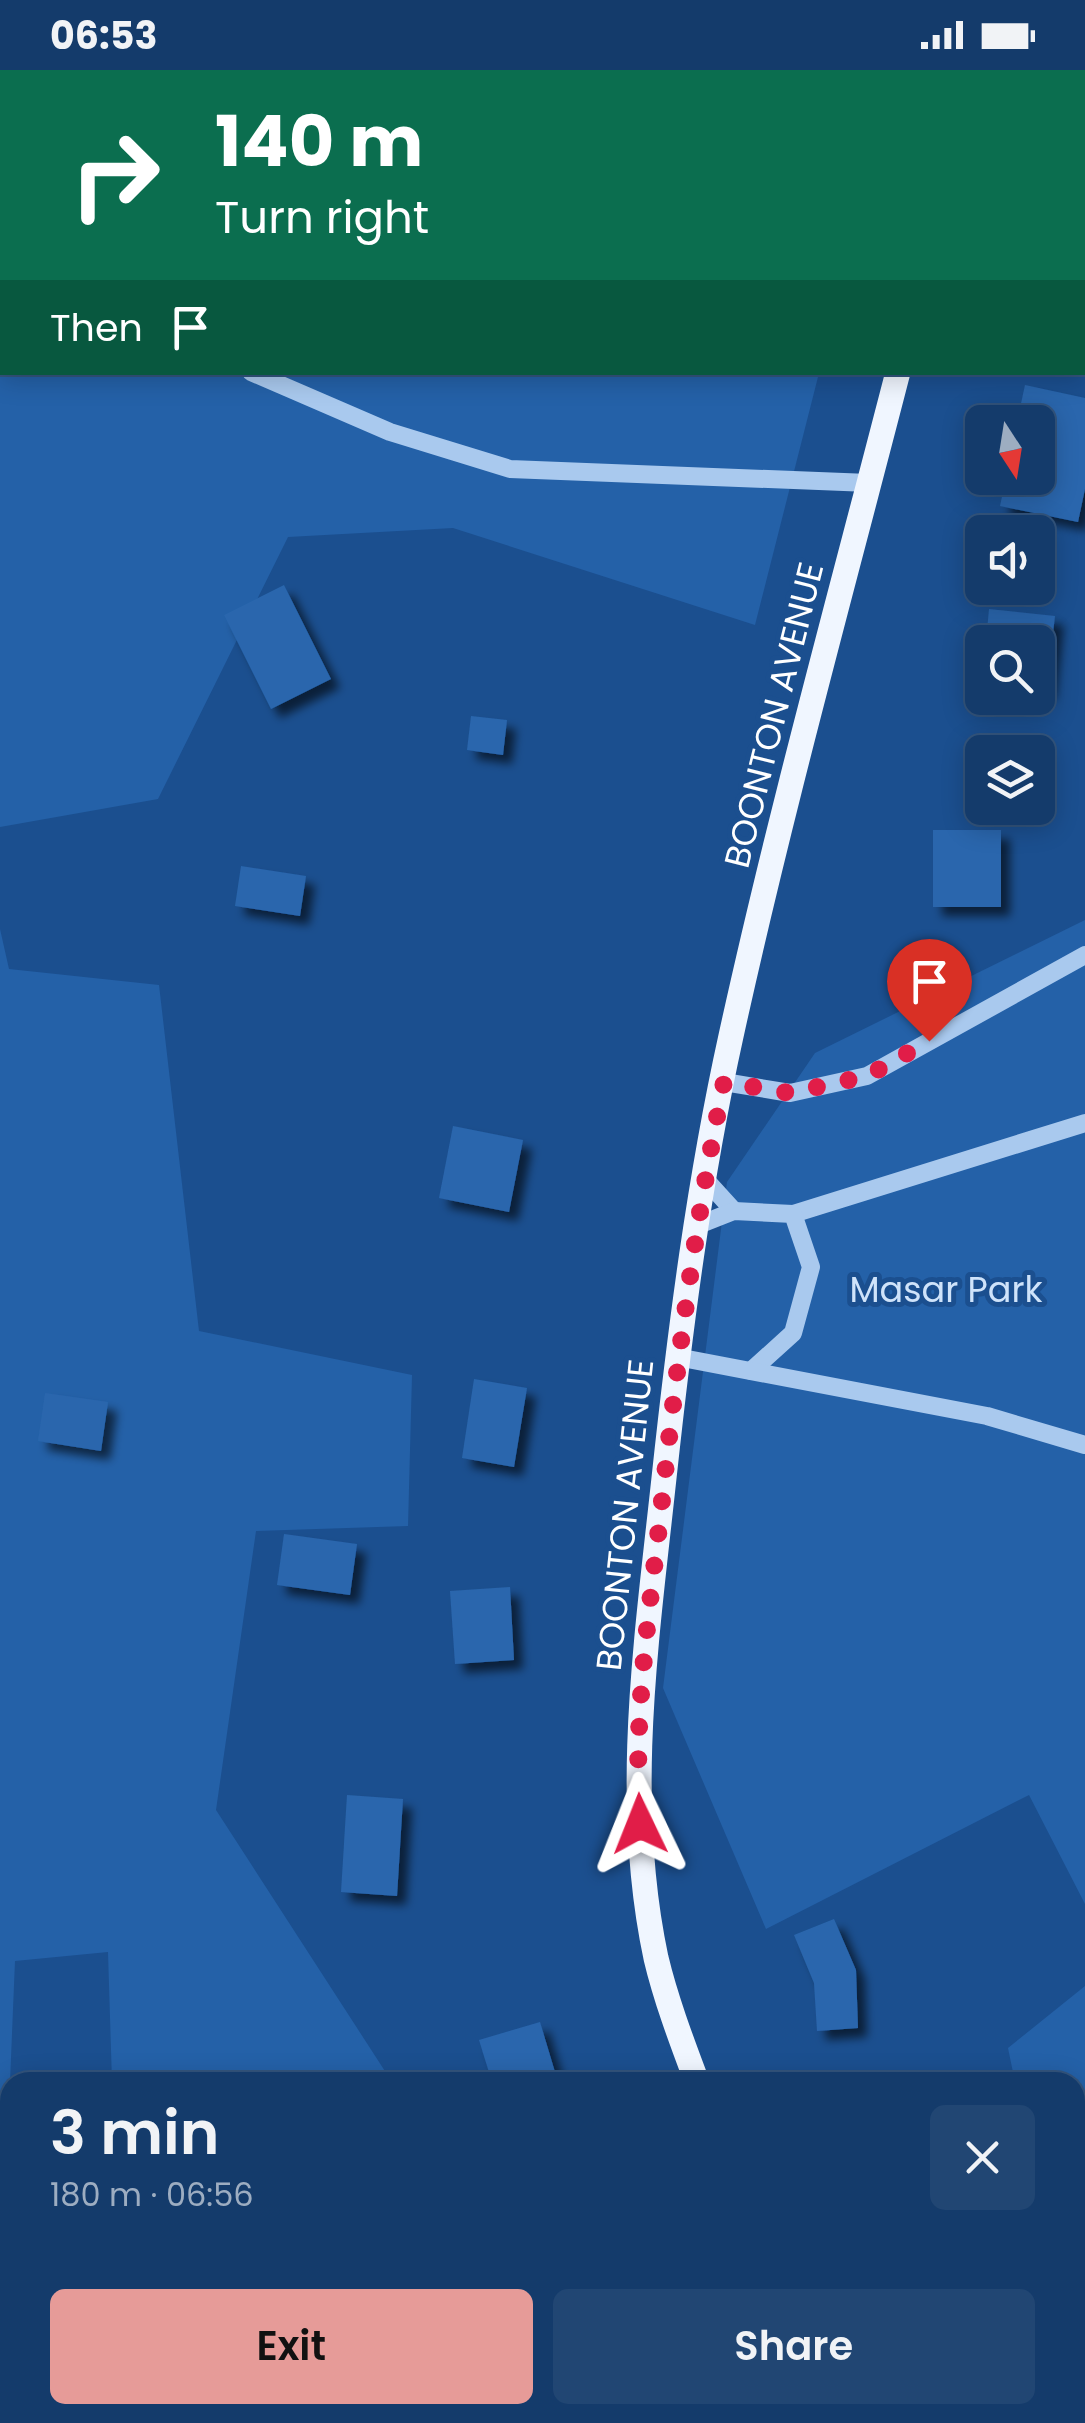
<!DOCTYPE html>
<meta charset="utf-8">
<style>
body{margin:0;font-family:Poppins,sans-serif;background:#214673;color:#f1f3f6;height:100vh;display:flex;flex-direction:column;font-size:38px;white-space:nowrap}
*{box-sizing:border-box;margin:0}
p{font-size:32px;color:#9dadc1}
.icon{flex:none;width:55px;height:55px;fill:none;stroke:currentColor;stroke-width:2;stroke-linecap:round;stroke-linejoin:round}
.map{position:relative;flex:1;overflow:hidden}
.panel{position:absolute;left:0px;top:2002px;width:1085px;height:352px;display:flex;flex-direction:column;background:#143b6b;border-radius:30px 30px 0 0;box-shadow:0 5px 25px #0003,0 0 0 2px #33557e}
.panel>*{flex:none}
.hud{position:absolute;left:0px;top:0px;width:1085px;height:305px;box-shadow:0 5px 25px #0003,0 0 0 2px #33557e;background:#0b6e4f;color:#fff;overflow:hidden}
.needle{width:65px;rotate:168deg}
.fabs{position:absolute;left:965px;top:335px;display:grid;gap:20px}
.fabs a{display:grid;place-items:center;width:90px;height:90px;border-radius:15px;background:#143b6b;box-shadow:0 5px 25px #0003,0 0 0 2px #33557e;font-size:50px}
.pin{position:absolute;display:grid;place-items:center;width:85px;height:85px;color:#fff;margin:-102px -42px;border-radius:50% 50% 50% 0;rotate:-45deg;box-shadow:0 0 10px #0007}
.pin .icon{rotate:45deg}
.me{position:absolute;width:110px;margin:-55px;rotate:358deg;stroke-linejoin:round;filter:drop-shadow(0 0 8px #0008)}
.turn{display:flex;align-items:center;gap:35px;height:210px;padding:0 50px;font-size:45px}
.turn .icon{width:130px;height:130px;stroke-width:2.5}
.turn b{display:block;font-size:70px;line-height:85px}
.then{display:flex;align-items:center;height:95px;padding:0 50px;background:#0003;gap:20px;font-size:38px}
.round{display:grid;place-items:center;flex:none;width:105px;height:105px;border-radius:15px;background:#214673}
.headline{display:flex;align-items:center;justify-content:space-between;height:170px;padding:0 50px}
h1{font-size:60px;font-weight:600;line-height:75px}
.button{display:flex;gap:20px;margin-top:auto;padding:20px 50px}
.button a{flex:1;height:115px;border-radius:15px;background:#e69b98;color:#111;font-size:40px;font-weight:600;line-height:115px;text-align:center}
.button a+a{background:#214673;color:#f1f3f6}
.status{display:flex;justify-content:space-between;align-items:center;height:70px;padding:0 50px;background:#143b6b;direction:ltr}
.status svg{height:28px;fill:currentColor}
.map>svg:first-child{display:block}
.green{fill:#2461a8}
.building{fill:#2a66ad;filter:url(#shadow)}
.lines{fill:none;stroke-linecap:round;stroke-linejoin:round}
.minor{stroke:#a9c9ee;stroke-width:18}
.major{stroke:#f0f6ff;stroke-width:25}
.route{stroke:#e11d48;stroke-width:18;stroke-dasharray:0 32.4}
.labels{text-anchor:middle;stroke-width:10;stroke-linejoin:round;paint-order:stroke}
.street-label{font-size:35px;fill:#fff;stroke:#1b4f8f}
.park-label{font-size:35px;fill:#cfe3fa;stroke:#1b4f8f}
</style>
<div class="status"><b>06:53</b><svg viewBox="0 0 49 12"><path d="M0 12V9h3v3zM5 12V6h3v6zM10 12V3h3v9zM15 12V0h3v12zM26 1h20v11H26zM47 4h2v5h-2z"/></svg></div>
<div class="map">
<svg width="1085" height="2353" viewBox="0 0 1085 2353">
<defs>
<filter id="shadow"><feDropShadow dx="9" dy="9" stdDeviation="5" flood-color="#0009"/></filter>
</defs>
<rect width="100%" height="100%" fill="#1b4f8f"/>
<g class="green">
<path d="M0,0h890l-888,2v300l817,1 -64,252 -302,-97 -165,9 -130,262 -158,28z"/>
<path d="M1085,850v984l-56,-109 -263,134 -103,-241 64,-506 88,-129z"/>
<path d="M0,859l9,40 150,16 40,346 213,44 -4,151 -152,5 -40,279 176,272h-280l-4,-130 -93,9 -5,121 -4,326 15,15h-21z"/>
<path d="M1085,1916v437h-58l3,-8h45v-333h-60l-7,-34z"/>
</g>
<g class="building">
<path d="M1025,315l60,13v91l-7,33 -78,-16 6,-28h32v-56h-21z"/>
<path d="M284,515l47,94 -60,30 -47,-94z"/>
<path d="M989,539l66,7 -9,75 -8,-1v-48h-52z"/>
<path d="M471,646l36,4 -4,35 -36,-5z"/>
<rect x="933" y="760" width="68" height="77"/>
<path d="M241,796l65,10 -6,40 -65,-10z"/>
<path d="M453,1056l70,14 -14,72 -70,-14z"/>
<path d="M474,1309l53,9 -13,79 -52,-9z"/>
<path d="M45,1323l63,9 -7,49 -63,-10z"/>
<path d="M284,1464l73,10 -7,51 -73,-10z"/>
<path d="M510,1517l4,73 -59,4 -5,-73z"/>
<path d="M347,1725l56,4 -6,97 -56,-4z"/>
<path d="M834,1849l22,51 2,58 -41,3 -3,-48 -20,-48z"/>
<path d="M540,1952l18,60h-66l-13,-42z"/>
<path d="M187,2345h130l-8,8h-129z"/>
<path d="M578,2345h81l4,8h-81z"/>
</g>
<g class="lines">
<g class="minor">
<path d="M651,0l7,2"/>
<path d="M0,139l2,5"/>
<path d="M251,302l139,60 120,37 359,14"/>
<path d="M724,1012l66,11 77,-17 218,-121"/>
<path d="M704,1108l30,33"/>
<path d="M793,1144l292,-91"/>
<path d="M696,1156l38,-15 59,3 18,53 -18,66 -42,38"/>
<path d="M677,1287l310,59 98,29"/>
</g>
<g class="major">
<path d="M975,2l1,-2"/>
<path d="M697,2012c-15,-40 -31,-82 -41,-124 -34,-159 -9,-321 8,-480 16,-148 35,-297 67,-442 49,-223 110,-443 167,-664"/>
<path d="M813,2345l2,8"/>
</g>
</g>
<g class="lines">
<path class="route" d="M640,1754c-7,-102 8,-204 20,-305 16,-147 34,-292 64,-437l66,11 77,-17 62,-35"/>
</g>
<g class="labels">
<g class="street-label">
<text transform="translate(774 645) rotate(-76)" y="12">BOONTON AVENUE</text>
<text transform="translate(625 1445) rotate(-84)" y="12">BOONTON AVENUE</text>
</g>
<g class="park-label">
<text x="946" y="1232">Masar Park</text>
</g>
</g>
</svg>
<div class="fabs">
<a><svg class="needle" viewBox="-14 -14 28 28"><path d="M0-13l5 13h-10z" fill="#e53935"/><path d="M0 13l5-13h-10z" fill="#9dadc1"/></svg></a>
<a><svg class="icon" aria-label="sound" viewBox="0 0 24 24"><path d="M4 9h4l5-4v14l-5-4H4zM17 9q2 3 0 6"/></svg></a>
<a><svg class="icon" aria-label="search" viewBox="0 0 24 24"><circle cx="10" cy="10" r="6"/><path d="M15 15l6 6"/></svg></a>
<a><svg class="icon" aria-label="layers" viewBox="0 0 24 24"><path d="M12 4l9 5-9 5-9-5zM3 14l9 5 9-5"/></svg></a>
</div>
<div class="pin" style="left:929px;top:971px;background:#d93025"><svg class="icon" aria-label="arrive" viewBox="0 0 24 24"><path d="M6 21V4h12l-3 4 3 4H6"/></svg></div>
<svg class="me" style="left:640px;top:1754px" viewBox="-20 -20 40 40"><path d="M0-17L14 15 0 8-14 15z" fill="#e11d48" stroke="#fff" stroke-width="4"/></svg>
<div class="hud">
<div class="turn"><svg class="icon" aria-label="right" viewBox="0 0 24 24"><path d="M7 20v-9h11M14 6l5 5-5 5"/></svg><div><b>140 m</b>Turn right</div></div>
<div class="then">Then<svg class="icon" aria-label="arrive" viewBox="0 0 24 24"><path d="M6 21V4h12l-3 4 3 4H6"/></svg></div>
</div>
<section class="panel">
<div class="headline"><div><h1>3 min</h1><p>180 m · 06:56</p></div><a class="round"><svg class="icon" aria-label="close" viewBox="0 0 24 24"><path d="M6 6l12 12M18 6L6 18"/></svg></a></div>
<div class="button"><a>Exit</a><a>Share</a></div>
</section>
</div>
